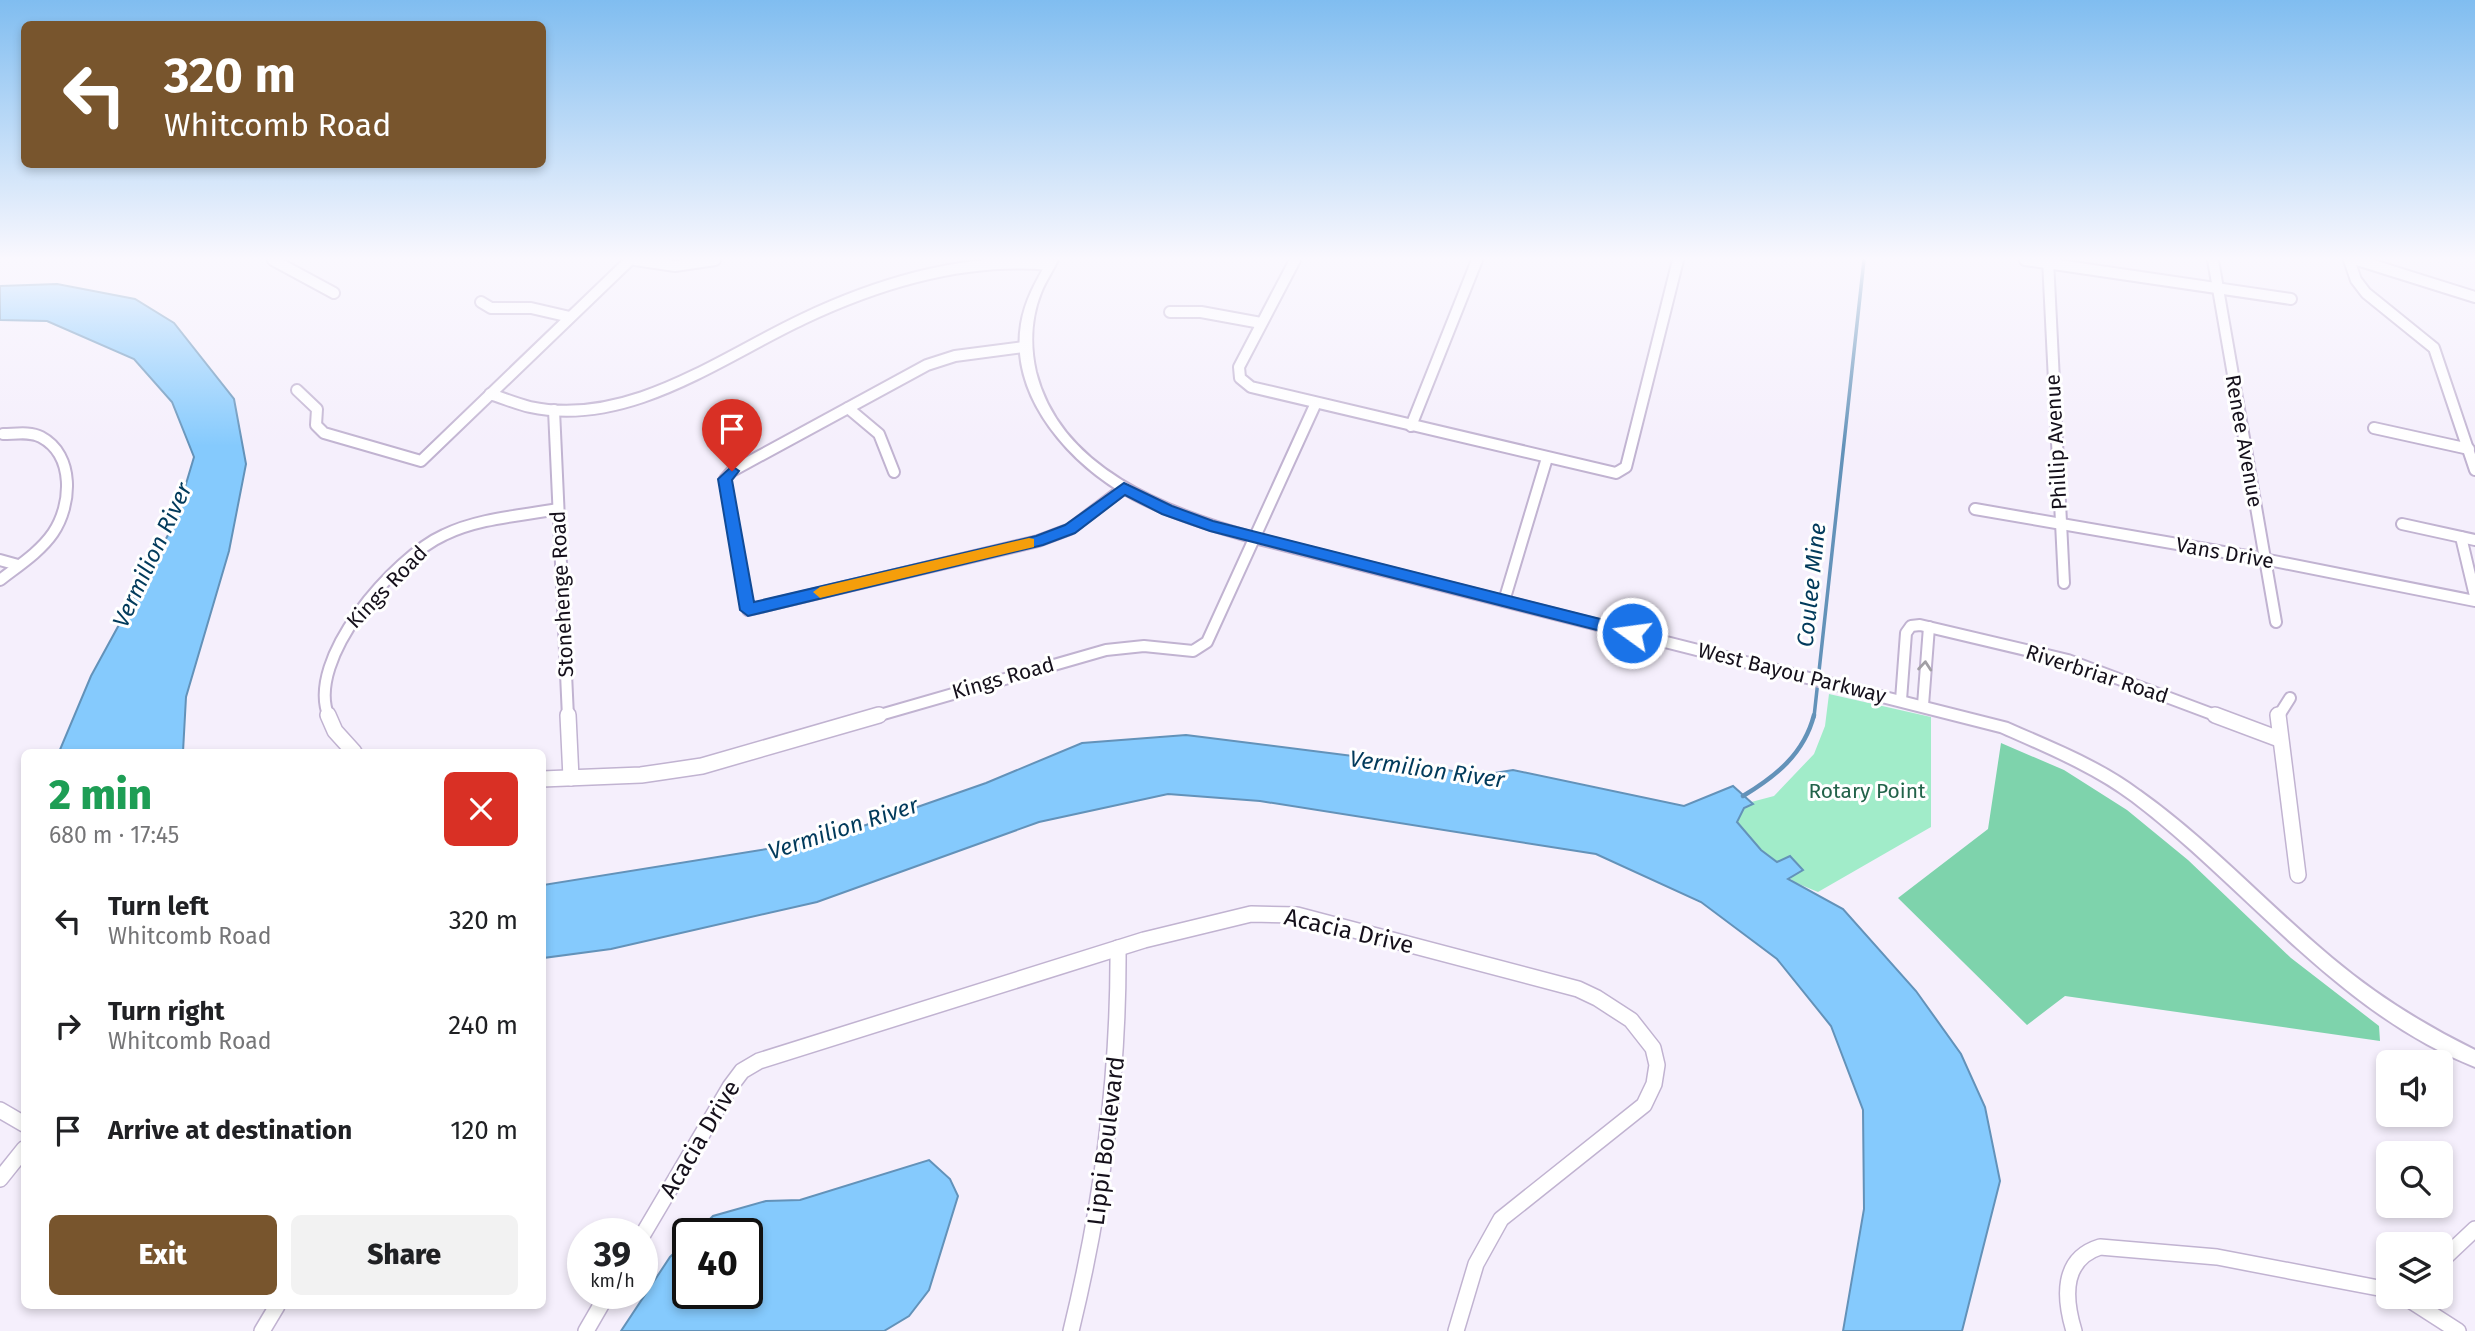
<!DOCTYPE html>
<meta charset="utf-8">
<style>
body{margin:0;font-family:"Fira Sans",sans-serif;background:#f2f2f2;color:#202124;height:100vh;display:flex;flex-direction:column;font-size:26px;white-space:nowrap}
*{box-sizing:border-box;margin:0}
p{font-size:23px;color:#757577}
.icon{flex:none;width:38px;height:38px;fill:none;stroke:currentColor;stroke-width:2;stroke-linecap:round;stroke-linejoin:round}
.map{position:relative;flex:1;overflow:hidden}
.side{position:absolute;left:21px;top:749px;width:525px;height:560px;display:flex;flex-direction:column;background:#fff;border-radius:10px;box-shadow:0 4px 10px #0003}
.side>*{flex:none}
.top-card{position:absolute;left:21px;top:21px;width:525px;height:147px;border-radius:10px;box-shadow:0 4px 10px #0003;background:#78552d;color:#fff;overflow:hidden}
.controls{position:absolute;left:2376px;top:1050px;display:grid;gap:14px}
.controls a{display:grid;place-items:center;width:77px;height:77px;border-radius:10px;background:#fff;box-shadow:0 4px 10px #0003;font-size:35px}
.speed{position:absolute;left:567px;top:1218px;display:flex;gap:14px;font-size:35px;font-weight:700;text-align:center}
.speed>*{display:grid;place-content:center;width:91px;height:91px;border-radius:50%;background:#fff;box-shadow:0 4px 10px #0003;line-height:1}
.speed small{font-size:18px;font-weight:400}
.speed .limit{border:4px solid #111;border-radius:10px;background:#fff;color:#111}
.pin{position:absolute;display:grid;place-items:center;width:60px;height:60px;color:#fff;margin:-72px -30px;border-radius:50% 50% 50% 0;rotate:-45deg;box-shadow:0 0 7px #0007}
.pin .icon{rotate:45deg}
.me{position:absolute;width:77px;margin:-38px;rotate:284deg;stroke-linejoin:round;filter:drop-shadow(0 0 5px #0008)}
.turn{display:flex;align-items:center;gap:24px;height:147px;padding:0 28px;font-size:32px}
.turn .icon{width:91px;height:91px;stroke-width:2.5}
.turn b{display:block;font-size:49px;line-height:60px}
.round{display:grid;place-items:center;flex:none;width:74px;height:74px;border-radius:10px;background:#f2f2f2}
.headline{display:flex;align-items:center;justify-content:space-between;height:119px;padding:0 28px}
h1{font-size:42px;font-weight:800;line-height:52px;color:#1e9e55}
.primary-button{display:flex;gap:14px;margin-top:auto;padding:14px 28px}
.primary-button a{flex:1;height:80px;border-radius:10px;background:#78552d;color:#fff;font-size:28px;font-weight:800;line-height:80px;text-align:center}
.primary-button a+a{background:#f2f2f2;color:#202124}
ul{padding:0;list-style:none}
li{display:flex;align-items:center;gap:21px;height:105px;padding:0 28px}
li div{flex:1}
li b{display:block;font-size:26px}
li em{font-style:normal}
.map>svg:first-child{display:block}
.green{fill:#a1ecc9}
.forest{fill:#7ed3ac}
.water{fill:#85cafd;stroke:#6392b9;stroke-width:2}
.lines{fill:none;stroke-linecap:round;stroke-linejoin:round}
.stream-far1{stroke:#6392b9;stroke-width:3.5}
.stream{stroke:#6392b9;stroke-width:4.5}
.minor-far1-casing{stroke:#c1b3d1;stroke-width:14}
.minor-casing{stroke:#c1b3d1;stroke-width:18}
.tertiary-casing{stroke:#c1b3d1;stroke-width:4}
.minor-far1{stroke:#fff;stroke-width:10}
.minor{stroke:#fff;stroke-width:15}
.tertiary{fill:#fff;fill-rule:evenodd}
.oneway{stroke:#a19fa4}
.route{fill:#1a73e8;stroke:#114b97;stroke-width:2}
.slow{fill:#f59e0b}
.labels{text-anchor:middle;stroke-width:6;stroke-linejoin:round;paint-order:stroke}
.street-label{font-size:21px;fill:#15101b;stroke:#fff}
.park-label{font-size:21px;fill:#23634a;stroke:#fff}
.water-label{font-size:23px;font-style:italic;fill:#013a5b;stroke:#fff}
.near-street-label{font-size:24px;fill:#15101b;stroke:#fff}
</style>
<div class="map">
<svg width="2475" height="1331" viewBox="0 0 2475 1331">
<rect width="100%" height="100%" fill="#f5effc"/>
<path class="green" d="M1829,694l102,23v110l-113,65 -24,-10 -63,-61 9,-16 34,-9 40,-42 11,-28z"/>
<path class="forest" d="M2001,743l63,27 63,40 61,50 103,98 88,68 1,15 -315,-45 -38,29 -129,-127 90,-69z"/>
<g class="water">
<path d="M57,284l78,15 39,24 60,76 12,65 -17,87 -43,146 -3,55h-124l32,-76 83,-152 20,-67 -22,-55 -38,-43 -87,-38 -47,-1v-34z"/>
<path d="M1186,735l238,30 52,11 37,-6 171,36 49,-20 20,18 -9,4 -7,14 24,28 16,12 13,-6 13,14 -15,9 55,30 73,82 45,63 24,53 15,74 -38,150h-119l21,-122 -1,-99 -32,-84 -54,-67 -76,-57 -105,-48 -336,-53 -92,-7 -129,28 -222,80 -206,47 -68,9v-73l280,-45 163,-57 96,-40z"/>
<path d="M929,1160l21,19 8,17 -29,94 -20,26 -25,15h-263l49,-74 18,-17v53h59v-59h-52l18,-18 53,-15 34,-1z"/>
</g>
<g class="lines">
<path class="stream-far1" d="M1814,717l50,-457"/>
<path class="stream" d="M1743,796c33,-20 61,-42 71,-81"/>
<g class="minor-far1-casing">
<g id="minor-far1">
<path d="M273,260l61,33"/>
<path d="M635,260l40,6 40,-6"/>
<path d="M1295,260l-56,107 1,11 11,9 365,86 10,-6 52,-207"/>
<path d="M2025,260l266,39"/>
<path d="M2048,260l16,323"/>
<path d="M2213,260l63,362"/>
<path d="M2349,260l7,20 10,13 68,55 41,122"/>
<path d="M2357,260l118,37"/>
<path d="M481,302l10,6h40l39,9"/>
<path d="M1170,312h31l60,11"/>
<path d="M1024,347l-69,9 -28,9 -195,106 -7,8 23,131 290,-69 32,-12 54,-41"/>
<path d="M297,390l20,19 -1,16 8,8 97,28 209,-201"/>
<path d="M490,394c13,4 27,10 40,13 98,21 190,-49 273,-88 76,-36 161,-62 246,-54"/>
<path d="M848,408l31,26 15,38"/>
<path d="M554,410l14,307"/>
<path d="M1411,426l66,-166"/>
<path d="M2374,428l95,21"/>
<path d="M1975,509l289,50 211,42"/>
<path d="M2402,524l73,16"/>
<path d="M2461,537l14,59"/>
<path d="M0,560l18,5"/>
<path d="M0,580c18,-14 40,-28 53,-47 19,-28 22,-78 -12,-96 -11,-6 -26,-3 -38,-3"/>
<path d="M1504,601l43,-143"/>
<path d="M1901,700l5,-67 5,-7 9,-1 148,35 152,57"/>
<path d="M1923,705l6,-78"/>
<path d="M329,717c-25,-57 66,-160 115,-182 35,-17 76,-19 114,-26"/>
<path d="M873,717l233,-67 38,-4 49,5 14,-9 108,-237"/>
<path d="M2278,717l12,-19"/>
</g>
</g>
<g class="minor-casing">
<g id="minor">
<path d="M328,715l7,16 19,21"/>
<path d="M568,715l3,63"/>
<path d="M2215,715l64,24"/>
<path d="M2278,715l20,160"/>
<path d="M542,779l99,-4 61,-9 177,-51"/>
<path d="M0,1110l24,14"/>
<path d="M0,1179l24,-30"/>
<path d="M642,1236l88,-149 12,-16 17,-10 385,-121 107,-26 46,1 281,74 19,9 34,22 22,28 4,17 -3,19 -10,21 -143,114 -25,45 -20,67"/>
<path d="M2441,1261l34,-32"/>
<path d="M2405,1297l53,34"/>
<path d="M262,1331l15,-25"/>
<path d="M586,1331l22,-38"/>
<path d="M1071,1331c31,-127 48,-252 47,-383"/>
<path d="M2074,1331c-10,-33 -13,-72 26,-84l117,10 172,33"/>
</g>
</g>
<g class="tertiary-casing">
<path id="tertiary" d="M1048,260h10c-5,11 -13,22 -17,33 -10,25 -11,53 -5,79 25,98 131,136 218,161l754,190c45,20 92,38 132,68 69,49 127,113 192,167 44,37 92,67 143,92v17c-138,-55 -228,-179 -343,-266 -40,-30 -87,-49 -132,-69l-746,-189c-41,-12 -83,-24 -121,-44 -61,-33 -124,-100 -112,-175 4,-24 15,-43 27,-64z"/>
</g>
<use href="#minor-far1" class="minor-far1"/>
<use href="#minor" class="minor"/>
<use href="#tertiary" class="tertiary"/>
</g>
<defs><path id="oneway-chevron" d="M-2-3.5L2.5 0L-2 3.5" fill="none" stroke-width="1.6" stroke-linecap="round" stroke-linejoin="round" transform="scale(1.75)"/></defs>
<use class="oneway" href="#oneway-chevron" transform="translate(1925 666) rotate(-85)"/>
<linearGradient id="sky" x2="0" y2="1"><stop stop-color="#80bdf0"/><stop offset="0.58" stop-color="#faf8fe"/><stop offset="1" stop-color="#faf8fe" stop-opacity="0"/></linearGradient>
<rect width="2475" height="446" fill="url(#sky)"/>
<path class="route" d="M732,466l7,5 -7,9 22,122 282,-66 29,-11 59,-42 48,23 41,15 419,106 8,6 -8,6 -422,-108 -48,-17 -37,-19 -50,38 -32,12 -295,71 -8,-6 -22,-131z"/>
<path class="slow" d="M1029,538l5,1v8l-214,51 -7,-6 7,-5z"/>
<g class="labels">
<g class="street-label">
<text transform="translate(2244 441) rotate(80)" y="7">Renee Avenue</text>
<text transform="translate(2056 442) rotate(-93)" y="7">Phillip Avenue</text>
<text transform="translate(2225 553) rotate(10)" y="7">Vans Drive</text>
<text transform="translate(387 587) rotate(-46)" y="7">Kings Road</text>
<text transform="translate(562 594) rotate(-93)" y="7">Stonehenge Road</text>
<text transform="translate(1792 673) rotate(14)" y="7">West Bayou Parkway</text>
<text transform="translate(2097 674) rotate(18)" y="7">Riverbriar Road</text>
<text transform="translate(1003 678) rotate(-16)" y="7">Kings Road</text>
</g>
<g class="park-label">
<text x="1867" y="798">Rotary Point</text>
</g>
<g class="water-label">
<text transform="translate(152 555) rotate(-65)" y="8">Vermilion River</text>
<text transform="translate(1811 585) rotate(-84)" y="8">Coulee Mine</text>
<text transform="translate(1427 769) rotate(8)" y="8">Vermilion River</text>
<text transform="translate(843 828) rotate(-18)" y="8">Vermilion River</text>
</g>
<g class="near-street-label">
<text transform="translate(1349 931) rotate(13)" y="8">Acacia Drive</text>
<text transform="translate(700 1139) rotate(-59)" y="8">Acacia Drive</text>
<text transform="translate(1106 1141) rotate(-83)" y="8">Lippi Boulevard</text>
</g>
</g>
</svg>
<div class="controls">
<a><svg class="icon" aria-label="sound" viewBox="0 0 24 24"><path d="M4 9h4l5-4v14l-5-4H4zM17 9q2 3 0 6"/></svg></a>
<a><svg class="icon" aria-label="search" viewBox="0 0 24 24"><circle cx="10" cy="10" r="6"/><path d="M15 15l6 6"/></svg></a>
<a><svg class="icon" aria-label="layers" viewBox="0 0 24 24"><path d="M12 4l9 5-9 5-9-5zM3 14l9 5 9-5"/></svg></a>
</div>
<div class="speed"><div>39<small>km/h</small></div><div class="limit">40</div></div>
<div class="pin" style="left:732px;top:471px;background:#d93025"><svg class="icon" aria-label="arrive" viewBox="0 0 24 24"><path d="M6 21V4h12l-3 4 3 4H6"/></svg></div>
<svg class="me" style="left:1632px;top:633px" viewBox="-20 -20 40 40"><circle r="17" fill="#1a73e8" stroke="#fff" stroke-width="3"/><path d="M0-11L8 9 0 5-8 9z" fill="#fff"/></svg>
<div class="top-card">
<div class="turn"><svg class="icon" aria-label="left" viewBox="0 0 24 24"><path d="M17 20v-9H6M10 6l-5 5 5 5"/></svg><div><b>320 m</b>Whitcomb Road</div></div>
</div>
<section class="side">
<div class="headline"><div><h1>2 min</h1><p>680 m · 17:45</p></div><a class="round" style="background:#d93025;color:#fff"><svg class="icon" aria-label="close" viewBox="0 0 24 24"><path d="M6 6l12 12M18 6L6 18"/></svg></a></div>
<ul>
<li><svg class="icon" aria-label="left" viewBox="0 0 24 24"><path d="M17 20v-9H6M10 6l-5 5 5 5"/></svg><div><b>Turn left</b><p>Whitcomb Road</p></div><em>320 m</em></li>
<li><svg class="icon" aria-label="right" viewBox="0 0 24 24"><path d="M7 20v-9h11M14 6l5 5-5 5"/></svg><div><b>Turn right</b><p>Whitcomb Road</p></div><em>240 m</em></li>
<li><svg class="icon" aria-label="arrive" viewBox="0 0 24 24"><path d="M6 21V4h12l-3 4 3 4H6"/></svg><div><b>Arrive at destination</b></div><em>120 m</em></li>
</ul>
<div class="primary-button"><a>Exit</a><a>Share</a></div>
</section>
</div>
